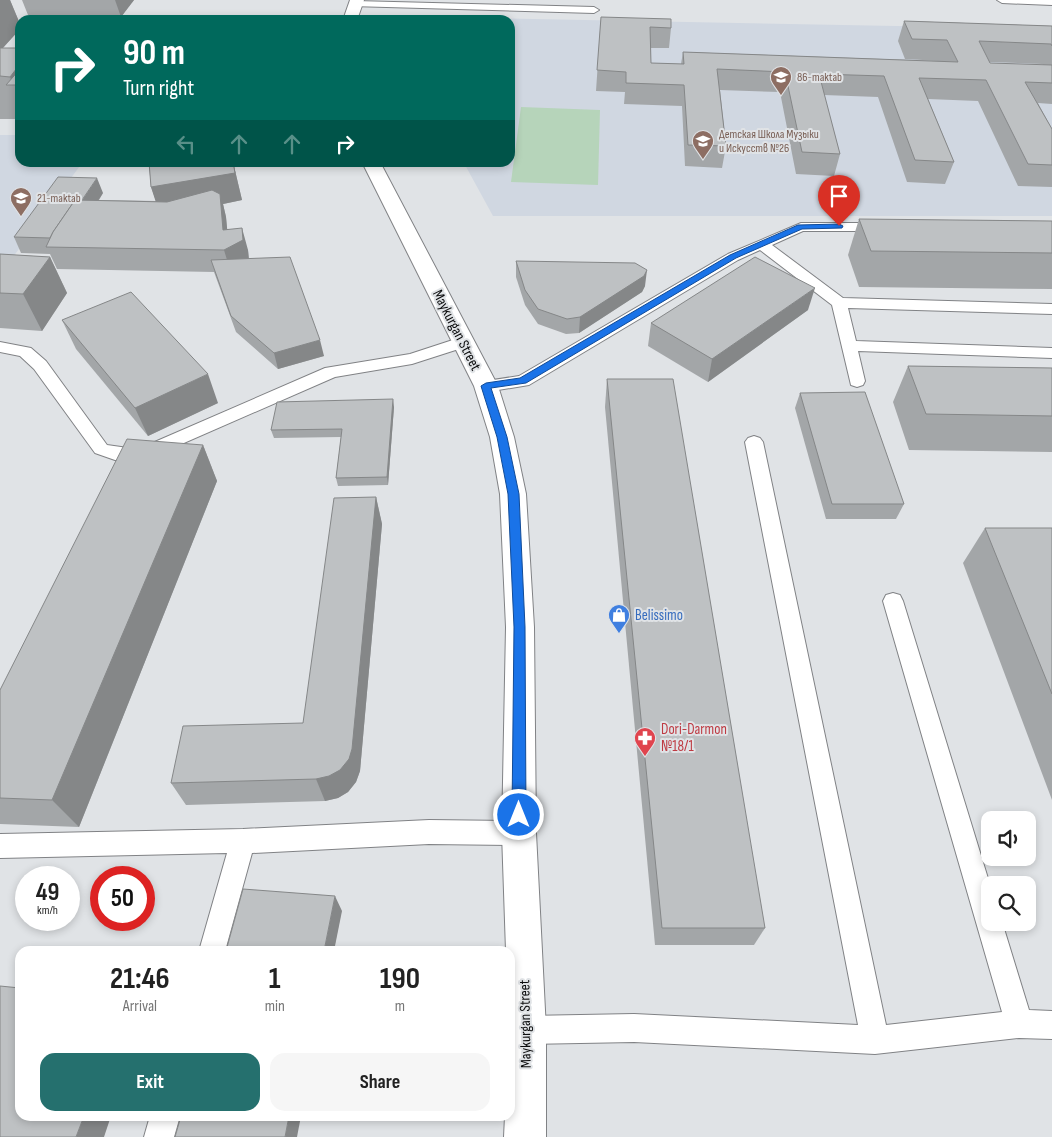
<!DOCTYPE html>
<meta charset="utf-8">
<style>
body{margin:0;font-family:"Sofia Sans Condensed",sans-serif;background:#f6f6f6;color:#222;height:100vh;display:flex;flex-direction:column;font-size:19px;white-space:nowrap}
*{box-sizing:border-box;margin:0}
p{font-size:16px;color:#767676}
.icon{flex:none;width:28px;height:28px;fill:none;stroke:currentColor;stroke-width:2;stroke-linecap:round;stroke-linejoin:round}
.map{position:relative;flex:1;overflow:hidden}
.details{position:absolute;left:15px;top:946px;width:500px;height:175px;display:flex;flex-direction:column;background:#fff;border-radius:15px;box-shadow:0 2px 8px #0003}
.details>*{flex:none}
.top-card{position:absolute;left:15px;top:15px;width:500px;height:152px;border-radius:15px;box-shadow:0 2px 8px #0003;background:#00695c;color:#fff;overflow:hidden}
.tools{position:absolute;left:981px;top:811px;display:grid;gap:10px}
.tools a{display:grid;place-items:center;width:55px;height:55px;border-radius:10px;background:#fff;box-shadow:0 2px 8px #0003;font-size:25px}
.speed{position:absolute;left:15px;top:866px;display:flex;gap:10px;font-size:25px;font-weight:700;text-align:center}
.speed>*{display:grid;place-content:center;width:65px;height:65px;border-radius:50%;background:#fff;box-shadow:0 2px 8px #0003;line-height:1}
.speed small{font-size:12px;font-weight:400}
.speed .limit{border:8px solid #d22;background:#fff;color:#111}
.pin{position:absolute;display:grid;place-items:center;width:42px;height:42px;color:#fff;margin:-51px -21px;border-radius:50% 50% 50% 0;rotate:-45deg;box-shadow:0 0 5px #0007}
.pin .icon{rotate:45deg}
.me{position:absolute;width:55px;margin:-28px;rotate:0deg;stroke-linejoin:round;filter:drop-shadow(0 0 4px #0008)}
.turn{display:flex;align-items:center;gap:18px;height:105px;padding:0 25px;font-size:22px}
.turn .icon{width:65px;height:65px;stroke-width:2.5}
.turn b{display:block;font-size:35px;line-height:42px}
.lanes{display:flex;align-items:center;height:48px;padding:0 25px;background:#0003;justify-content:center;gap:25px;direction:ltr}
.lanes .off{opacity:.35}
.eta{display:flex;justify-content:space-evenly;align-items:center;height:85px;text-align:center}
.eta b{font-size:30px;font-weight:700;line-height:35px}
.cta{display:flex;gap:10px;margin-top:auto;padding:10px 25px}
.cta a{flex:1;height:58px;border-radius:15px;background:#25706e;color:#fff;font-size:20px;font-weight:700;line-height:58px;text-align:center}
.cta a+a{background:#f6f6f6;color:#222}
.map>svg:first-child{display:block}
.built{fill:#d0d7e1}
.green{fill:#b6d4ba}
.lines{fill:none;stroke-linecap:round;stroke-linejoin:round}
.lane-casing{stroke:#808285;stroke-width:2}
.secondary-casing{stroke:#808285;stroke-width:2}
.lane{fill:#fff;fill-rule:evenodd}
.secondary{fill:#fff;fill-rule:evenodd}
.wall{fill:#a3a6a8;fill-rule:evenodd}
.shaded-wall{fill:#858788}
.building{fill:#bec1c3;stroke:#858788}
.route{fill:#1a73e8;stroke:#114b97}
.labels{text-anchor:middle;stroke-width:4;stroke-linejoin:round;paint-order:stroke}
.far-education-label{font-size:12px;fill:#785e54;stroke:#e0e3e6;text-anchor:start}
.street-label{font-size:15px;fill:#0b0c0d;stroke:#e0e3e6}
.shop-label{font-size:15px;fill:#366cbe;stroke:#e0e3e6;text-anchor:start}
.health-label{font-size:15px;fill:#be3a42;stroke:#e0e3e6;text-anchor:start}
</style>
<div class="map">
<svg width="1052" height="1137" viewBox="0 0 1052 1137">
<rect width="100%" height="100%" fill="#e0e3e6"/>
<g class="built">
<path d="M423,17l629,12v187h-559l-29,-53 46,-1v-142h-87z"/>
<path d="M0,135h20v27l62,1 -80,109h-2z"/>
</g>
<path class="green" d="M521,107l79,3 -2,75 -87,-3z"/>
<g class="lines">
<g class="lane-casing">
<g id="lane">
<path d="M997,0h55v5l-50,-2z"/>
<path d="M355,1l239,6 5,3 -5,3 -243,-7v-4z"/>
<path d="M801,223h82l5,1 2,3 -2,3 -5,1h-80l-31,14 71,53 209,6v10l-204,-6 8,33 196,7v10l-194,-7 7,30 -2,4 -6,2 -6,-2 -19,-80 -72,-55 -22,10 -209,125 -43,7 -6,-2 -2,-4 2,-4 39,-6 209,-122z"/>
<path d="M462,337l6,1 2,4 -2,4 -56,18 -77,13 -174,76 -33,8 -13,-1 -20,-7 -61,-84 -14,-13 -20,-4v-10l31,6 15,13 61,84 21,3 22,-4 175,-76 85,-14z"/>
<path d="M754,436l6,2 3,4 123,583 116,-13 -119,-411 3,-6 7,-2 7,2 3,6 87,284v37h12l27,88 23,1v28l-33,-1 -144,16 -241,-12 -107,2 -10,-4 -4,-10 4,-10 10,-4 107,-2 224,11 -113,-583 3,-4z"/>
<path d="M429,820l90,1 9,4 3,8 -3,8 -9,4 -90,-1 -177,9 -27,98h-26l28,-98 -227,5v-24l243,-5z"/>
<path d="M150,1116h30l-6,21h-30z"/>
</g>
</g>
<g class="secondary-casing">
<g id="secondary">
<path d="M350,0h14l-7,20h-14z"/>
<path d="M362,162h18l118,224 16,51 12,57 8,133 2,206 10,197v107h-42l1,-21h5v-165h-4l-4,-118 4,-206 -6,-133 -10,-57 -16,-51z"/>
</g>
</g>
<use href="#lane" class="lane"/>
<use href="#secondary" class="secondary"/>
</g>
<g class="wall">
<path d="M0,0h10l10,24v5l-17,19h17v71h-20z"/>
<path d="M22,0h112l-13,17 -93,-2z"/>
<path d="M601,17l70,11 -2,20h-18v15l30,1 2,-12 258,9h-1l-35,-2 -7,-18 6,-20 148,5v78l-14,-1 14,26v58l-34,-1 -40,-85 -50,-2 26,63 -9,22 -38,-2 -29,-85 -54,-2 16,59 -6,22 -38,-2 -16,-82 -60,-2 6,56 -4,22 -37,-2 -3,-60 -58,-2 1,-12 -29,-1zM990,62l52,2 1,1 -53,-2z"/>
<path d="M137,162h96l9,38 -19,4 3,13 1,13 21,20 1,8 75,98 -46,13 -42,-37 -22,-60 -157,-3 -7,-15 -29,-1 -7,-16 89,-44 -4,7 57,1 -5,-14 -2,-22 -10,1z"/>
<path d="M859,219l193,2v68l-193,-2 -11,-32z"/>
<path d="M0,254l50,3 17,36 -25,38 -42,-3z"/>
<path d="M516,261l129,25 -3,6 -63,41 -13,1 -28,-10 -13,-19 -9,-28z"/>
<path d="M808,310l-100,72 -60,-36 3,-23z"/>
<path d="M62,320l156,83 -70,33 -72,-87z"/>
<path d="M908,366l144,2v84l-143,-2 -16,-48z"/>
<path d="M607,379l158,549 -11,17h-99l-50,-538z"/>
<path d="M800,393l104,111 -8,15h-70l-31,-111z"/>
<path d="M394,407l-6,78 -50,1 -2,-8 5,-41 -67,1 -3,-8z"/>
<path d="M203,445l14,36 -138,346 -79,-3v-134z"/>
<path d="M376,497l6,27 -22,247 -4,11 -8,10 -10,6 -13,3 -139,4 -15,-22 132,-60z"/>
<path d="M985,528h67v272l-89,-237z"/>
</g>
<g class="shaded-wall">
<path d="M0,0h10l10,24v5l-20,22z"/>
<path d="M115,0h19l-13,17z"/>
<path d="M20,64v21h-7l-3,-8z"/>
<path d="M137,162h32l-30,4z"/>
<path d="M233,162l9,38 -19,4 3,13 3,31 13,-20 6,22 1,13 -18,10 -7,-23 -64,-35 -9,-28z"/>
<path d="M97,178l6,15 -35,54 -12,-8z"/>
<path d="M50,257l17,36 -25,38 -19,-37z"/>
<path d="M647,270l-2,16 -3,6 -63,41 1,-16z"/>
<path d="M815,288l-7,22 -100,72 4,-23z"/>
<path d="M320,340l4,16 -46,13 -4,-16z"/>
<path d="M208,374l10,29 -70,33 -13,-28z"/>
<path d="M393,399l1,8 -6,78 -1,-8z"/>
<path d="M203,445l14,36 -138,346 -27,-27z"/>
<path d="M376,497l6,27 -22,247 -4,11 -8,10 -10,6 -13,3 -9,-22z"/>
<path d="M335,896l7,15 -8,40h-10z"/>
<path d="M84,1116h27l-7,21h-28z"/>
<path d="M289,1116h12l-4,21h-12z"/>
</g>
<g class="building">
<path d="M601,17l70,2v9l-21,-1 1,36 33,1 -1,-12 275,10 -11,-22 -35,-1 -8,-18 148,5v20l-1,-2 -72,-3 11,22 62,2v18l-27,-1 27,47v36l-24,-1 -42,-84 -67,-2 35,84 -39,-2 -31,-84 -65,-2 21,80 -38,-2 -17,-80 -68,-3 9,77 -38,-1 -4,-60 -58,-2v-11l-29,-2z"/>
<path d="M0,48h20v16l-10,13 -10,-1z"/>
<path d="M20,69v16h-14z"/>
<path d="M149,162h84l2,11 -84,14z"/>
<path d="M58,177l39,1 -15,22h-7l-22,32 -3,6 -36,-1z"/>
<path d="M212,190l8,4 3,36 19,-2 1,12 -19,10 -178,-3 7,-15 22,-32 92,2z"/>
<path d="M859,219l193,2v32l-181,-2z"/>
<path d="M0,254l50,3 -27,37 -23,-1z"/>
<path d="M290,257l30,83 -46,13 -43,-37 -20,-56z"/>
<path d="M755,257l60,31 -103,71 -61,-36z"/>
<path d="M516,261l119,2 12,7 -3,6 -64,41 -13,2 -29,-10 -13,-19z"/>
<path d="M131,292l77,82 -73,34 -73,-88z"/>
<path d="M908,366l144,2v48l-126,-2z"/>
<path d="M607,379h66l92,549h-103z"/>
<path d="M865,392l39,112h-72l-32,-111z"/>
<path d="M393,399l-6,78 -51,1 6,-49 -71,1 6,-28z"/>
<path d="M127,439l76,6 -151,355 -52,-2v-108z"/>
<path d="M376,497l-24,252 -3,10 -9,11 -11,6 -13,3 -145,4 12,-57 120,-3 31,-225z"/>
<path d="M985,528h67v166z"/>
<path d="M243,889l92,7 -11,55h-98z"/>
<path d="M0,986l20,2v128h64l-8,21h-76z"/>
<path d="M181,1116h108l-4,21h-110z"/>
</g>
<path class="route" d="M839,224l4,2 -1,2 -40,1 -66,29 -210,125 -35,5 16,49 12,57 6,133 1,188 -2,4 -5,2 -5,-2 -2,-4 2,-188 -6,-133 -11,-57 -16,-51 5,-3 34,-5 210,-123 68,-30z"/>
<defs>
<g id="school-pin" transform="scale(1.125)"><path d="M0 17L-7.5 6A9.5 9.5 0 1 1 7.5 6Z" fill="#8d6e63" stroke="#e0e3e6"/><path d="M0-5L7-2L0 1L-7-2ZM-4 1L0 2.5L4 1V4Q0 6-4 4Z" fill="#fff"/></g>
<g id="shop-pin" transform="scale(1.125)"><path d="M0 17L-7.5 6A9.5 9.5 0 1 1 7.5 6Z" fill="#3f7fe0" stroke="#e0e3e6"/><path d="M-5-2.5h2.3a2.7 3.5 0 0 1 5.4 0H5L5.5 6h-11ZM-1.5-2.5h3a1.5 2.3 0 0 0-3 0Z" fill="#fff"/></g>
<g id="pharmacy-pin" transform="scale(1.125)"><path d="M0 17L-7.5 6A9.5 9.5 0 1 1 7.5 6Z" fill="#e0444e" stroke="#e0e3e6"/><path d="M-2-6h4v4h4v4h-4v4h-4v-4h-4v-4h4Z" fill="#fff"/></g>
</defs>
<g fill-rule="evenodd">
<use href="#school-pin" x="781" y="77"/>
<use href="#school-pin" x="703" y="141"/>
<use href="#school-pin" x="21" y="198"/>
<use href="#shop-pin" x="619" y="615"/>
<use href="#pharmacy-pin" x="645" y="738"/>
</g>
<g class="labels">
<g class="far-education-label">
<text x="797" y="81">86-maktab</text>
<text x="719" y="138">Детская Школа Музыки<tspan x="719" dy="14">и Искусств №26</tspan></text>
<text x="37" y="202">21-maktab</text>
</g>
<g class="street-label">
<text transform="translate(457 330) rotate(63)" y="5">Maykurgan Street</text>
<text transform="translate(525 1024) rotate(-91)" y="5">Maykurgan Street</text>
</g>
<g class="shop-label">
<text x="635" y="620">Belissimo</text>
</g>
<g class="health-label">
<text x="661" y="734">Dori-Darmon<tspan x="661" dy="17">№18/1</tspan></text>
</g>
</g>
</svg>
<div class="tools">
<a><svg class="icon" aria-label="sound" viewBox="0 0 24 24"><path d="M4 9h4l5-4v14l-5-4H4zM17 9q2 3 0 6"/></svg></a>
<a><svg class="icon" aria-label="search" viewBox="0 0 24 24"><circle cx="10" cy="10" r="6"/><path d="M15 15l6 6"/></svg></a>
</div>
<div class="speed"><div>49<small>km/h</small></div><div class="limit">50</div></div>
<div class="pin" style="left:839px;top:226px;background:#d93025"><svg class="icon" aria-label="arrive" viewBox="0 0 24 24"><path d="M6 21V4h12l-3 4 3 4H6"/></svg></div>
<svg class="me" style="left:519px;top:815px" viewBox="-20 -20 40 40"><circle r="17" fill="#1a73e8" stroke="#fff" stroke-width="3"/><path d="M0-11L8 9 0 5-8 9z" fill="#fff"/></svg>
<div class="top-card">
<div class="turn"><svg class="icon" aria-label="right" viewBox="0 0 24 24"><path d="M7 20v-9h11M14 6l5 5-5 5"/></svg><div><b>90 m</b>Turn right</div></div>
<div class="lanes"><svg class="icon off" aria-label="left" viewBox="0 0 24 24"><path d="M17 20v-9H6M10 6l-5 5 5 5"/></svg><svg class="icon off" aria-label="ahead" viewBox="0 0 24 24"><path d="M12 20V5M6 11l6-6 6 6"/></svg><svg class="icon off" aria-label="ahead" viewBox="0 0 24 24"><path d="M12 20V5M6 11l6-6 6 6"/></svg><svg class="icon" aria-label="right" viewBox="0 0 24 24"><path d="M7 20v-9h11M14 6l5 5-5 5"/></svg></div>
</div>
<section class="details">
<div class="eta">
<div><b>21:46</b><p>Arrival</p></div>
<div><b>1</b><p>min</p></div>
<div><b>190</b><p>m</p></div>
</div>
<div class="cta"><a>Exit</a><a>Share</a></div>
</section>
</div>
